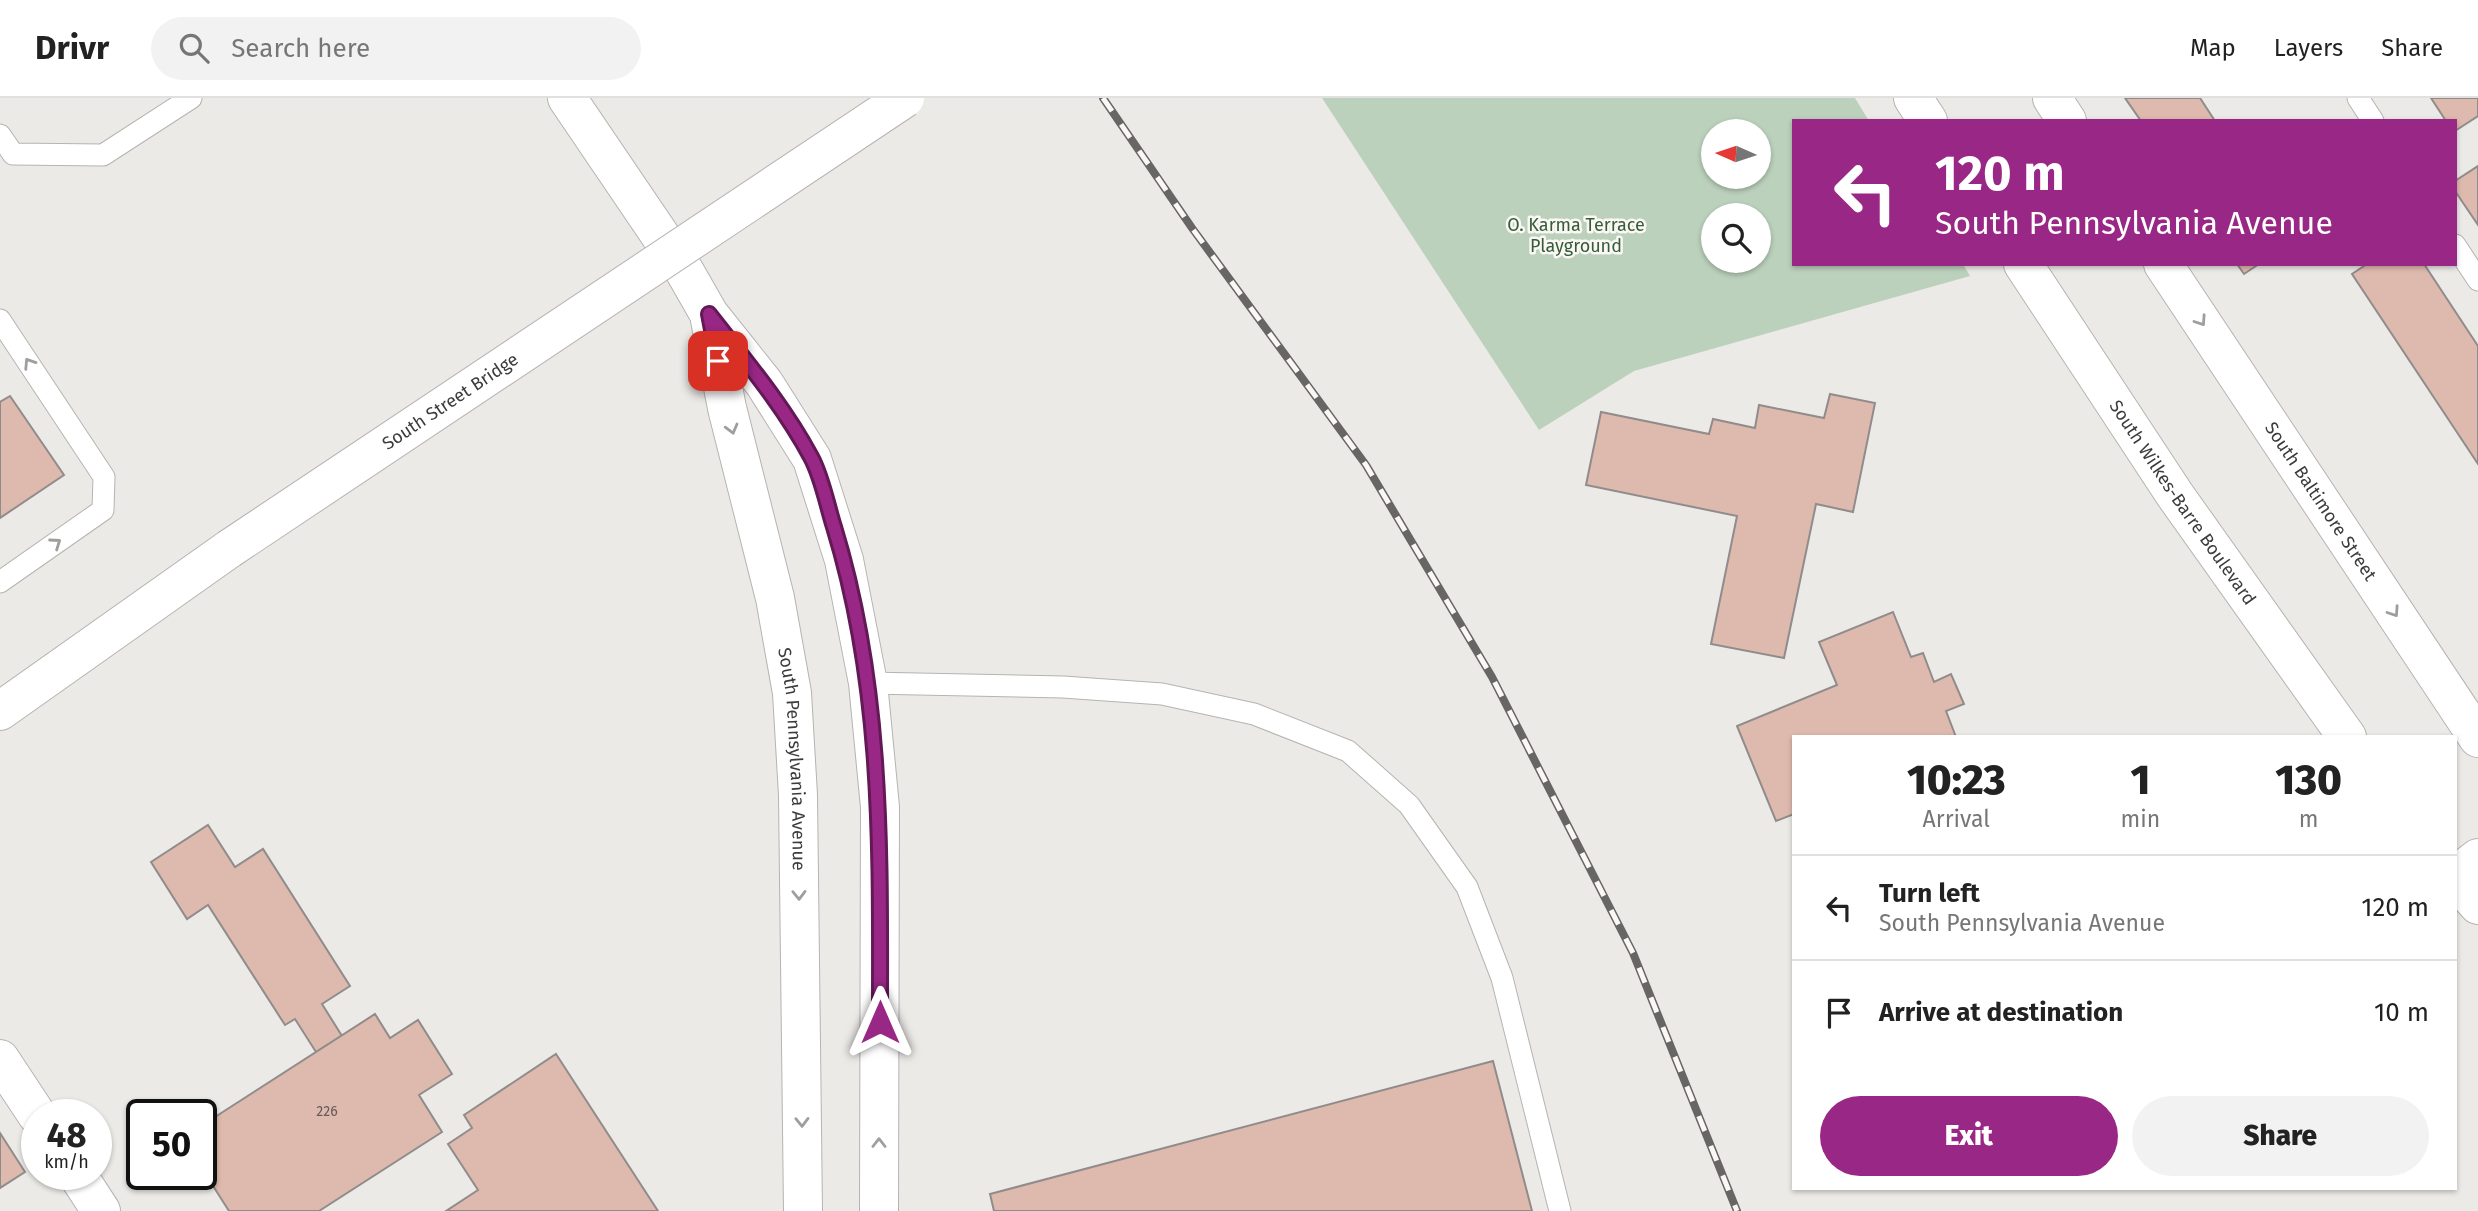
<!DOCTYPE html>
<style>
body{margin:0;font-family:"Fira Sans",sans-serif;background:#f2f2f2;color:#222;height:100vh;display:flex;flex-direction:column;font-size:26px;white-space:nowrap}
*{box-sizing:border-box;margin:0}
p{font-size:23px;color:#767676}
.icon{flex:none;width:38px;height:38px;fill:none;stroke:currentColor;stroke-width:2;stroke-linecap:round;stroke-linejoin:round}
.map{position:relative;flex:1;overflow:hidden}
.panel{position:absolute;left:1792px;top:637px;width:665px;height:455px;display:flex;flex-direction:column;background:#fff;border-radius:0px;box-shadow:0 2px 5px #0004}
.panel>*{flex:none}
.guide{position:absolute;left:1792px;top:21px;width:665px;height:147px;border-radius:0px;box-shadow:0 2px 5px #0004;background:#992785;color:#fff;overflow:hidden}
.needle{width:46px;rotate:273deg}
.tools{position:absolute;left:1701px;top:21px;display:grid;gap:14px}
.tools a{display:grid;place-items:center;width:70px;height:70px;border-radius:50%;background:#fff;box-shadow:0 2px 5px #0004;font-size:35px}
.speed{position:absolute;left:21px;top:1001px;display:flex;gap:14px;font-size:35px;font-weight:700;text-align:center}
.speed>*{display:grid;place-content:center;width:91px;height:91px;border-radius:50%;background:#fff;box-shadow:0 2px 5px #0004;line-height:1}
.speed small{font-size:18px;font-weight:400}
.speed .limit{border:4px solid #111;border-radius:10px;background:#fff;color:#111}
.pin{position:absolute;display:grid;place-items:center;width:60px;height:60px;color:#fff;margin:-30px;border-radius:14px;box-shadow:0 4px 10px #0006}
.me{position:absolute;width:77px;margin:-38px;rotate:0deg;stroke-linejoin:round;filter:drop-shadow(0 0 5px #0008)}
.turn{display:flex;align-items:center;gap:24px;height:147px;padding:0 28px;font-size:32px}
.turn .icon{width:91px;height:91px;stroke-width:2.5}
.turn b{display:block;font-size:49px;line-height:60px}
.eta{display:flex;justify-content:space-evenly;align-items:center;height:119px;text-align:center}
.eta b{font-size:42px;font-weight:800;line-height:49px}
.action{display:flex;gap:14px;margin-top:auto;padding:14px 28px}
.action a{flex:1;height:80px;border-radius:42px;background:#992785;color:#fff;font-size:28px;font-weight:800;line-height:80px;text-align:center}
.action a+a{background:#f2f2f2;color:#222}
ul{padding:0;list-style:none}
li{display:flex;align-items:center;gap:21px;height:105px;padding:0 28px;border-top:2px solid #e0e0e0}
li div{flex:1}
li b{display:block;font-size:26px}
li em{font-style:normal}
header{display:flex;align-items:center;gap:42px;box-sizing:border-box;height:98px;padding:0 35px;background:#fff;border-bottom:2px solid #e0e0e0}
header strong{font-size:33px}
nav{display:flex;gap:38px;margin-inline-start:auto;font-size:24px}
.search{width:490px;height:63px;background:#f2f2f2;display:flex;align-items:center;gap:18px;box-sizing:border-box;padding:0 24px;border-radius:38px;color:#767676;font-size:26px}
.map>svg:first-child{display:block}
.green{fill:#bbd1bc;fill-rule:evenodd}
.building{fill:#deb9ae;stroke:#908c8b;stroke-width:2}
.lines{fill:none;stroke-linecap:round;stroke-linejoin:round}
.lane-casing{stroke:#b6b3b1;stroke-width:23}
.street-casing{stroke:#b6b3b1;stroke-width:40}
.secondary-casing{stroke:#b6b3b1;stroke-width:40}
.lane{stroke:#fff;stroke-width:21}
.street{stroke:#fff;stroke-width:38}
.secondary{stroke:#fff;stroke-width:38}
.rail-casing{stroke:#676664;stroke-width:8}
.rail{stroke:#faf7f4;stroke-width:5;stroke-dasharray:16;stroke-linecap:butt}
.secondary-bridge-casing{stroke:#b6b3b1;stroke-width:40;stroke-linecap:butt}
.secondary-bridge{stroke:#fff;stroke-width:38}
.oneway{stroke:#9e9e9d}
.route-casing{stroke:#631956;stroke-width:18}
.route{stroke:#992785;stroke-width:12}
.labels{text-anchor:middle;stroke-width:5;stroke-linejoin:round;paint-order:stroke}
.number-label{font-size:14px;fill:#655b58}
.park-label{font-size:18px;fill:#345d38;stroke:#faf7f4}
.street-label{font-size:18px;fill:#3d3c3b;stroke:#faf7f4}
</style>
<header>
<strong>Drivr</strong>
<div class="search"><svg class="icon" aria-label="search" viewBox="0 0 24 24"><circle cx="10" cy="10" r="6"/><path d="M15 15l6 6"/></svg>Search here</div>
<nav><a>Map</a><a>Layers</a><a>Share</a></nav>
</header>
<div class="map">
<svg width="2478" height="1113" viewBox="0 0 2478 1113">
<rect width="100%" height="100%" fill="#eceae7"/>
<path class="green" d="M1322,0h533l14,23h-75v143h169l7,12 -336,95 -95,59zM1713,33h46v46h-46zM1713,117h46v46h-46z"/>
<g class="building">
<path d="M2125,0h75l15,23h-74z"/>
<path d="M2431,0h47v18l-23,15v-10h-9z"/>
<path d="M2478,68v59l-23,-34v-10z"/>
<path d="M2237,166h22l-15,10z"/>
<path d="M2367,166h57l54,82v118l-126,-190z"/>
<path d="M1830,296l45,9 -22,109 -37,-8 -32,154 -73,-14 26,-128 -151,-31 15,-73 108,22 4,-15 42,9 4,-23 65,13z"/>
<path d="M10,298l54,79 -64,43v-116z"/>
<path d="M1893,514l18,45 12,-4 11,29 17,-8 13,30 -18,7 10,26h-162v77l-18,7 -39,-95 100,-41 -18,-43z"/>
<path d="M208,727l27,42 28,-18 87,137 -28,18 20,32 -26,16 -21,-33 -10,6 -77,-120 -21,14 -36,-57z"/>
<path d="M375,916l15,24 28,-18 34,54 -33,21 23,37 -123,79h-90l-28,-44v-41z"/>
<path d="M556,956l102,157h-212l32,-21 -30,-46 24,-16 -8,-13z"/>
<path d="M1493,963l39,150h-538l-4,-17z"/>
<path d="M0,1035l25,39 -25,16z"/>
</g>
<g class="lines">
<g class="lane-casing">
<g id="lane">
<path d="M2358,0l15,23"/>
<path d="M0,37l13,19 90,1 88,-57"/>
<path d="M2455,147l23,35"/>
<path d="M0,222l104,157 -1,33 -103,72"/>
<path d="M868,585l195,4 99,7 92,20 94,37 61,54 58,82 35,91 58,233"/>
</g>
</g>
<g class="street-casing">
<g id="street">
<path d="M2052,0l15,23"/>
<path id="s1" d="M2163,166l315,474"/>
<path d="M2455,778l23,-18"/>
</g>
</g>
<g class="secondary-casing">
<g id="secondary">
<path d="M567,0l118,174 24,42 55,69 48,76 32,101 24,123 12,124 -1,404"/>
<path d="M1913,0l15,23"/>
<path id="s2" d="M2023,166l152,231 172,242"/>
<path id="s3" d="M710,222l17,88 48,190 17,95 6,102 5,416"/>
<path d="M0,613l229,-162"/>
<path d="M2455,781l23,26"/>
<path d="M0,961l37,56"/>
<path d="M77,1076l24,37"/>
</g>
</g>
<use href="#lane" class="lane"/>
<use href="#street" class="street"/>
<use href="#secondary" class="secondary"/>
<g class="rail-casing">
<path id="rail" d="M1103,0l89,130 174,237 126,212 141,276 104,258"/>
</g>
<use href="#rail" class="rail"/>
<g class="secondary-bridge-casing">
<g id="secondary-bridge">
<path id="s4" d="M229,451l676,-451"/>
</g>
</g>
<use href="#secondary-bridge" class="secondary-bridge"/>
</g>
<defs><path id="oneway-chevron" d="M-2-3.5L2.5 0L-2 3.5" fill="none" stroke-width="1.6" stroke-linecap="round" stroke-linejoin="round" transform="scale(1.75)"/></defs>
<g class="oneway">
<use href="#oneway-chevron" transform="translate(2201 223) rotate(56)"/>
<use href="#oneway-chevron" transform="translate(29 265) rotate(-123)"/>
<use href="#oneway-chevron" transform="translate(732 331) rotate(75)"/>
<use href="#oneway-chevron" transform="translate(56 445) rotate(-35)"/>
<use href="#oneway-chevron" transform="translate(2394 514) rotate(56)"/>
<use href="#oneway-chevron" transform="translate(799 797) rotate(89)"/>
<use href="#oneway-chevron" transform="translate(802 1024) rotate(89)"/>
<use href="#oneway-chevron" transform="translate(879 1045) rotate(-90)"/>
</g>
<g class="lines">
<g class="route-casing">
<path id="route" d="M718,263l-9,-47c36,46 74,91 102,143 11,20 16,48 23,70 50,163 46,327 46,495"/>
</g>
<use href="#route" class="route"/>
</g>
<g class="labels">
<g class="number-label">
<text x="327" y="1018">226</text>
</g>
<g class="park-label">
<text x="1576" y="133">O. Karma Terrace<tspan x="1576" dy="21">Playground</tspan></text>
</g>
<g class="street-label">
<text dy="6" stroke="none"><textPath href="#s4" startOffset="266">South Street Bridge</textPath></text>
<text dy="6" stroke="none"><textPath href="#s1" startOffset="285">South Baltimore Street</textPath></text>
<text dy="6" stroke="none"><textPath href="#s2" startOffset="287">South Wilkes-Barre Boulevard</textPath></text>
<text dy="6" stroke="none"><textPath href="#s3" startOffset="448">South Pennsylvania Avenue</textPath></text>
</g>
</g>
</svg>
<div class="tools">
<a><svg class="needle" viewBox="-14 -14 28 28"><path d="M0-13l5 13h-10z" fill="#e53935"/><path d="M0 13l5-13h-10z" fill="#767676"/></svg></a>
<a><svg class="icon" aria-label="search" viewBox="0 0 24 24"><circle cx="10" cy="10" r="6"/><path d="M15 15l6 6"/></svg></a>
</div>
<div class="speed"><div>48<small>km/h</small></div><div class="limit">50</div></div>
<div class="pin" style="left:718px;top:263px;background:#d93025"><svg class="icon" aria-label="arrive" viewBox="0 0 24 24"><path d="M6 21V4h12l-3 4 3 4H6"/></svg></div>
<svg class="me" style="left:880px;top:924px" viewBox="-20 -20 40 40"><path d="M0-17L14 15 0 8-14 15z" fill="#992785" stroke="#fff" stroke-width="4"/></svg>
<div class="guide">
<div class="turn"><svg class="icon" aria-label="left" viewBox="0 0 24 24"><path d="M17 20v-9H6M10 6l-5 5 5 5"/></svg><div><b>120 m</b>South Pennsylvania Avenue</div></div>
</div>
<section class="panel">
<div class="eta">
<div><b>10:23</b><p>Arrival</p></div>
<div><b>1</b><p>min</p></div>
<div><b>130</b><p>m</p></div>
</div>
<ul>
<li><svg class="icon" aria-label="left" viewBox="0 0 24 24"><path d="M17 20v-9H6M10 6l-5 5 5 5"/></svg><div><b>Turn left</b><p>South Pennsylvania Avenue</p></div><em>120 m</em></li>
<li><svg class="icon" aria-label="arrive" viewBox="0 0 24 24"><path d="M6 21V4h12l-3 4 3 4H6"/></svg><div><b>Arrive at destination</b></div><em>10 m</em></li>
</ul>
<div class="action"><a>Exit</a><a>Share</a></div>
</section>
</div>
